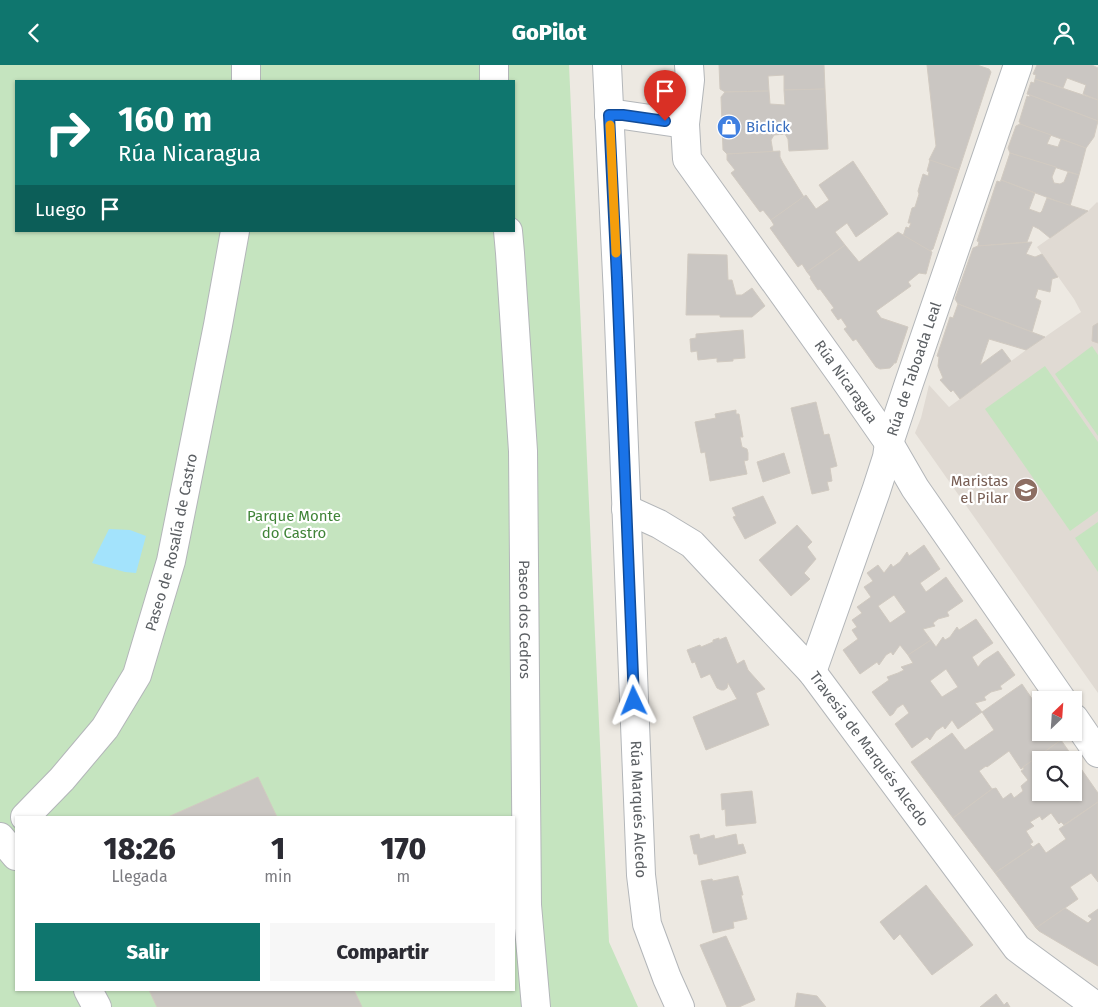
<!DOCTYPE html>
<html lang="es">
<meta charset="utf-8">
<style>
body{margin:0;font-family:"Fira Sans",sans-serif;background:#f7f7f7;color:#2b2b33;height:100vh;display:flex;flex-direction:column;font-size:19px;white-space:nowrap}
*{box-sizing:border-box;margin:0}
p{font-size:16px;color:#7c7c81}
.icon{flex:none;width:28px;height:28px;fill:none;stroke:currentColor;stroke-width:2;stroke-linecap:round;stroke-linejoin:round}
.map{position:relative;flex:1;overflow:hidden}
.panel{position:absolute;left:15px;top:751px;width:500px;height:175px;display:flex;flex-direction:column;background:#fff;border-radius:0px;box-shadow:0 1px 4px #0004}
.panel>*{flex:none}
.hud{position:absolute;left:15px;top:15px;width:500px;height:152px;border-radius:0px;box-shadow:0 1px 4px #0004;background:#0f766e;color:#fff;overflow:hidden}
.needle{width:32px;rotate:25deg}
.buttons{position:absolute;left:1032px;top:626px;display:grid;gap:10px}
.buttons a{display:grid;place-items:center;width:50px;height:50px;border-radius:0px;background:#fff;box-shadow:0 1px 4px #0004;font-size:25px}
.pin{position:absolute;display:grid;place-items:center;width:42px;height:42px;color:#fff;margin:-51px -21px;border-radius:50% 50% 50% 0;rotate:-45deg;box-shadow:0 0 5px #0007}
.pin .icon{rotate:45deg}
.me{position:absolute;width:55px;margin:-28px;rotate:358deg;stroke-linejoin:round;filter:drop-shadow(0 0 4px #0008)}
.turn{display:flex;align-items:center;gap:18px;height:105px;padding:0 20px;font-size:22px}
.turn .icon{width:65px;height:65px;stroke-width:2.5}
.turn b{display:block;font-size:35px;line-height:42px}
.then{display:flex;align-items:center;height:48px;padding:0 20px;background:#0003;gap:10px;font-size:19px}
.eta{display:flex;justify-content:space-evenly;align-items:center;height:85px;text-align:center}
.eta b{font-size:30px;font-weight:800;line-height:35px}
.button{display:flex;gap:10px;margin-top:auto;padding:10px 20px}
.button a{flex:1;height:58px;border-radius:0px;background:#0f766e;color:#fff;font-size:20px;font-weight:800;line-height:58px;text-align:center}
.button a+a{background:#f7f7f7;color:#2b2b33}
header{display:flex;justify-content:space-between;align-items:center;height:65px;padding:0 20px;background:#0f766e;color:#fff;font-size:22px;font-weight:800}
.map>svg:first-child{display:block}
.education{fill:#e0dad3}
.green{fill:#c5e4bf;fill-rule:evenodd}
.water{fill:#a3e3fc}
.building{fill:#cac6c2;stroke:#d1cac1;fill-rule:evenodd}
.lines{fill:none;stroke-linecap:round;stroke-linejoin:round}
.minor-casing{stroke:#b3b6b9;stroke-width:30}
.minor{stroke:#fff;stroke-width:28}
.route-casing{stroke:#114b97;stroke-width:12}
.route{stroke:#1a73e8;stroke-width:9}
.slow{stroke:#f59e0b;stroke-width:9}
.labels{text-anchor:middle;stroke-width:4.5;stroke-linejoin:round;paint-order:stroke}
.shop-label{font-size:15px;fill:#366cbe;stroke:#fff;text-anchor:start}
.street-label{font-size:15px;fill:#5b5f63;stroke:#fff}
.education-label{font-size:15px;fill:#785e54;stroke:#fff;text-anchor:end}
.park-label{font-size:15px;fill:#408438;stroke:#fff}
</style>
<header><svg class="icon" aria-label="back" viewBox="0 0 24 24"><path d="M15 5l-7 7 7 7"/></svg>GoPilot<svg class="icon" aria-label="person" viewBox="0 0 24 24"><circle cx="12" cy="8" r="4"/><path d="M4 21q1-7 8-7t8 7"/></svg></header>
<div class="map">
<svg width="1098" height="942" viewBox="0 0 1098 942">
<rect width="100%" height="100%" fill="#ede9e2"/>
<path class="education" d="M1097,137l1,1v490l-183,-260 6,-15 8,-33 20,22 77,-57 55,-38 -7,-13 -37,-52 51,-36z"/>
<g class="green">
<path d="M0,0h569l40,877 29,65h-638zM16,16h498v150h-498zM16,752h498v173h-498z"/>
<path d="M1092,281l6,9v81l-43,-62z"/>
<path d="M1045,301l53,76v69l-28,20 -85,-122z"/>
<path d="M1098,457v50l-23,-34z"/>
</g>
<path class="water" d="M109,464l21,1 16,6 -10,37 -11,-1 -33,-9z"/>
<g class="building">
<path d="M719,0h105l1,24 -41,1v-15l-16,1 1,15 -44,1 -5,-3z"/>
<path d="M927,0h50l12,4 2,3 -32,98 -30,-10 7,-14z"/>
<path d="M1037,0h55l6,3v32l-15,-6 3,-9 -19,-7 -4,10 -28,-9 1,-4 -3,-1z"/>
<path d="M1035,14l63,21v21l-71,-27 4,-12 3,1z"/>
<path d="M825,24l3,60 -39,2 -1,-12 -3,-5 -11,1 -3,5 2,12 -46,2 -4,-4 -2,-53 4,-5 44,-1 1,13 15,1 -1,-15z"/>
<path d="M1030,30l68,26 -4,16 -8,11 -66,-24v-2h-1l8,-26 2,1z"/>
<path d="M1020,59l31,11 -4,9 11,3 3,-8 25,9 -7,27 -69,-22 -2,-5 8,-22z"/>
<path d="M780,86v6l3,6 21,34 -33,23 -8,-10 -3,2 -29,-39 4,-3 -8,-10v-6z"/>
<path d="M1010,88l46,14 -4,10 2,6 6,1 4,-2 4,-10 11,3 -9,31 -69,-26z"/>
<path d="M930,95l29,10 -26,79 -3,2 -27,-15 3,-9 3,1 2,-5h-3l4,-15 3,-1 4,-13 -1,-3 5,-17 5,2 1,-4 -2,-1z"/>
<path d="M853,96l35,53 -32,23 -9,-14 -12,9 10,13 -38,27 -5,-8 -4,3 -28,-39 4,-3 -3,-5 35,-25 10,14 13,-9 -10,-15z"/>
<path d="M1001,115l34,13 -6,16 11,4 2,-2 5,-13 41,13 -38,27 -11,-9 -6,-3 -6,16 -49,4 1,-4 -2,-1 20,-60 3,1z"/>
<path d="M898,167l34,20 -6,22 -7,-1 -11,9 3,4 -35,25 5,7 27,9 -12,36h-2l-1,2 -3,3 -10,1 -4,-2 -20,-28 -3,2 -9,-12 3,-2 -6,-9 -3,2 -7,-10 3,-2 -14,-19 -2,1 -8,-12 1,-1 -4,-5 38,-27 14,17z"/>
<path d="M1032,177l-6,12 9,3 7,-3 16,23 -6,2 -2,13 -12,-3 -3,9 6,3 -9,31 -74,-28 -3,-5 18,-51 5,-2z"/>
<path d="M688,189l39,1 1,25h4l4,15h6l10,-7 13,18 -13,11h-32v-2h-34z"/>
<path d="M958,239l87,33 -19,13 -37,-11 -9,26 22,-16 9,12 -51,38 -7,-9 -2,2 -11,-12 3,-2 -5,-12 1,-9 -2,-1 13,-39 3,1z"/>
<path d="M1098,258v20l-6,-2 1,-15z"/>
<path d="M743,265l2,28 -12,1v2l-16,1v-4l-19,2 -1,-9 -6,1 -1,-13 6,-1v-4z"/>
<path d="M816,337l8,33 5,-1 8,32 -7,2 2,13 -5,1 2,8 -17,4 -21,-86z"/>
<path d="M736,345v4h3l4,23h-3l2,10 5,2 1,4v7l-4,1 3,13 -37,7 -5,-29 -4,1 -6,-31 21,-4 -1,-4z"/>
<path d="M784,388l6,20 -27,9 -6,-20z"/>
<path d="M763,431l13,27 -31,16 -12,-22 3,-1 -4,-8z"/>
<path d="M797,460l15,17 -5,5 9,12 -12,14 6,6 -19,17 -32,-36z"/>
<path d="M924,480l16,24 -20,14 6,9 20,-15 17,24 -16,11 2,4 -11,3 -5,4 2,3 -12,3 8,11 -23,15 -8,-10 -7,10 -2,-3 -5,3 -7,10 -2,-3 -17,12 -17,-24 15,-11 -6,-9 5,-3 -5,-7 10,-7 -5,-6 14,-10 -7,-10 9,-6 -6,-8 11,-8 6,8 7,-9 2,3 7,-5 7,-10 2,4zM894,530l12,17 -16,11 -12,-17z"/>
<path d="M976,554l17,24 -21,14 6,10 5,-6 15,-10 17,24 -15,11 2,3 -11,3 -7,5 2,3 -11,3 7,9 -24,17 -6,-9 -7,9 -2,-3 -7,5 -6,9 -3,-3 -15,11 -17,-24 14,-11 -6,-9 -6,4 -4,6 -3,2 -18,-24 17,-12 -2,-3 11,-4 6,-3 -3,-3 12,-4 -5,-8 23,-15 5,7 7,-10 2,3 5,-3 7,-10 2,3zM946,604l12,18 -16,10 -12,-16z"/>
<path d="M726,572l11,27 7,-4 4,10 17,19 -9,4 13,32 -63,25 -13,-33 44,-18 -9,-16 -1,5 -3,2h-3l-4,-2 -7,-14 -9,4 -6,-16 -3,1 -5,-13 13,-5 1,2 12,-5v-2l6,-2v2z"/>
<path d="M1022,619l19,28v21h14l6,7 -40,29 -12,-18 -22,16 -1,-1 -7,5 13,18 -39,29 -42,-56 41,-29 13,17 29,-20 -12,-18z"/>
<path d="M1061,675l37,53v9l-34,23 -3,-3 -2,2 -8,-11 -9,7 -2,-4 -10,6 4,4 -8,5 7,11 -3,2 3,3 -38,26 -42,-55 39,-29 4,-1 7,11 8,-6 3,5 9,-7 -2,-5 7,-6 -7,-9 3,-2 -1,-2zM1041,695h33v33h-33z"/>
<path d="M258,712l19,40h-109z"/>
<path d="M752,726l4,32 -30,3 -1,-17 -3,1 -1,-16z"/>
<path d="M1098,737v80l-7,-9 -21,14 8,12 -42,29 -41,-55 44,-30 7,10 20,-14 -7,-10z"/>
<path d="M699,769l1,5 14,-4 1,4 21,-5 2,11 5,-1 3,9 -47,12 -2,-11h-3l-4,-18z"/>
<path d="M738,811l5,19h-2l6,24 -14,3 1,6 -21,5 -12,-52 11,-2 1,2z"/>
<path d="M926,820l47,60 -41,30 -32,-41 -6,6 -14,-18z"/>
<path d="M1065,843l23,15 4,-4 -4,-3 10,-7v57l-59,-35 -3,-3z"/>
<path d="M726,871l29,64 -16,7h-12l-27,-62z"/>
<path d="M149,925h205l8,17h-205z"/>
<path d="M797,928l20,3 9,11h-31z"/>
<path d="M996,929l8,11 3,-3 3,5h-30z"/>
</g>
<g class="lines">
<g class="minor-casing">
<g id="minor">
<path d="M246,0v16"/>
<path d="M494,0v16"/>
<path id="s1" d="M607,0l11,231 23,579 6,49 20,54 13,29"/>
<path id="s2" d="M689,0l1,15 -5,44 2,35 161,225 41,59 26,45 147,212"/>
<path d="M609,50h14l62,9"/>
<path id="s3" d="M508,166l2,22 13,198 4,454 9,102"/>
<path id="s4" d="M626,444l33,15 33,20 120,128 205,276 80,59"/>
<path id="s5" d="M812,607l64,-181 11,-34 2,-14 20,-60 109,-318"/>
<path d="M1074,653l24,35"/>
<path id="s6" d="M25,752l37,-38 43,-51 32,-53 34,-114 47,-236 17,-94"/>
<path d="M0,772l16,19"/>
<path d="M88,925l9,17"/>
</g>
</g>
<use href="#minor" class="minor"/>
</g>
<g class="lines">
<g class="route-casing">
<path id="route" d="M634,636l-17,-423 -8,-163h14l42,6"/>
</g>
<use href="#route" class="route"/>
<path class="slow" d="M610,60l6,128"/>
</g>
<defs>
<g id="shop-disc" transform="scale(1.25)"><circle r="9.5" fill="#3f7fe0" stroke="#fff"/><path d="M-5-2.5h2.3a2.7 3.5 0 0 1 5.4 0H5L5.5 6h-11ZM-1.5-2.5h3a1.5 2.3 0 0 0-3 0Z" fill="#fff"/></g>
<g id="school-disc" transform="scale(1.25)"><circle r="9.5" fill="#8d6e63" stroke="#fff"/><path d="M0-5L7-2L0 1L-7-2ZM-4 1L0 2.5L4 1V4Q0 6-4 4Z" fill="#fff"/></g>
</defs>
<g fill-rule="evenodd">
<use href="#shop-disc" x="729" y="62"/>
<use href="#school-disc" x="1026" y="425"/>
</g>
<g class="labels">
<g class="shop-label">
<text x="746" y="67">Biclick</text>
</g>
<g class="street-label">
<text dy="5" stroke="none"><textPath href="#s5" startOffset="320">Rúa de Taboada Leal</textPath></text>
<text dy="5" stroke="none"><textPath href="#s2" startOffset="368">Rúa Nicaragua</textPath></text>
<text dy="5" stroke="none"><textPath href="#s6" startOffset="319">Paseo de Rosalía de Castro</textPath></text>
<text dy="5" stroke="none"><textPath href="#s3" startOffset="389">Paseo dos Cedros</textPath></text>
<text dy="5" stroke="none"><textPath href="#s4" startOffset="346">Travesía de Marqués Alcedo</textPath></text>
<text dy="5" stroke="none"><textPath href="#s1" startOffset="745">Rúa Marqués Alcedo</textPath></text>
</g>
<g class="education-label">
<text x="1008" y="421">Maristas<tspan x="1008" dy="17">el Pilar</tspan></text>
</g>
<g class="park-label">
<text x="294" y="456">Parque Monte<tspan x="294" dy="17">do Castro</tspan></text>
</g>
</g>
</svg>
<div class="buttons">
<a><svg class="needle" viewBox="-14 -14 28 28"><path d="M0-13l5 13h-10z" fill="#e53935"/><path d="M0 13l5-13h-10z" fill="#7c7c81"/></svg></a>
<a><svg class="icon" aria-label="search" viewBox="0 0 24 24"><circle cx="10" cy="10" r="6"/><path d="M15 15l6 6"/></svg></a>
</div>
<div class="pin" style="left:665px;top:56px;background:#d93025"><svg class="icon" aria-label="arrive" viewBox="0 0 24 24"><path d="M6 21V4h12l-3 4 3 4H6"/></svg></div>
<svg class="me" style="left:634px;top:636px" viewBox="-20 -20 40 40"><path d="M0-17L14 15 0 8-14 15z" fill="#1a73e8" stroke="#fff" stroke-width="4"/></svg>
<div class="hud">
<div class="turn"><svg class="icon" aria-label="right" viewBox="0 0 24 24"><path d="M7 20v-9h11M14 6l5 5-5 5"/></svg><div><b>160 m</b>Rúa Nicaragua</div></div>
<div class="then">Luego<svg class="icon" aria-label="arrive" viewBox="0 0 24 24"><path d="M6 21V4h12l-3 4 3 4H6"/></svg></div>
</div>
<section class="panel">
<div class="eta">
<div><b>18:26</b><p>Llegada</p></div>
<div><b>1</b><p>min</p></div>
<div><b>170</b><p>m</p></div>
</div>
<div class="button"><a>Salir</a><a>Compartir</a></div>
</section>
</div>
